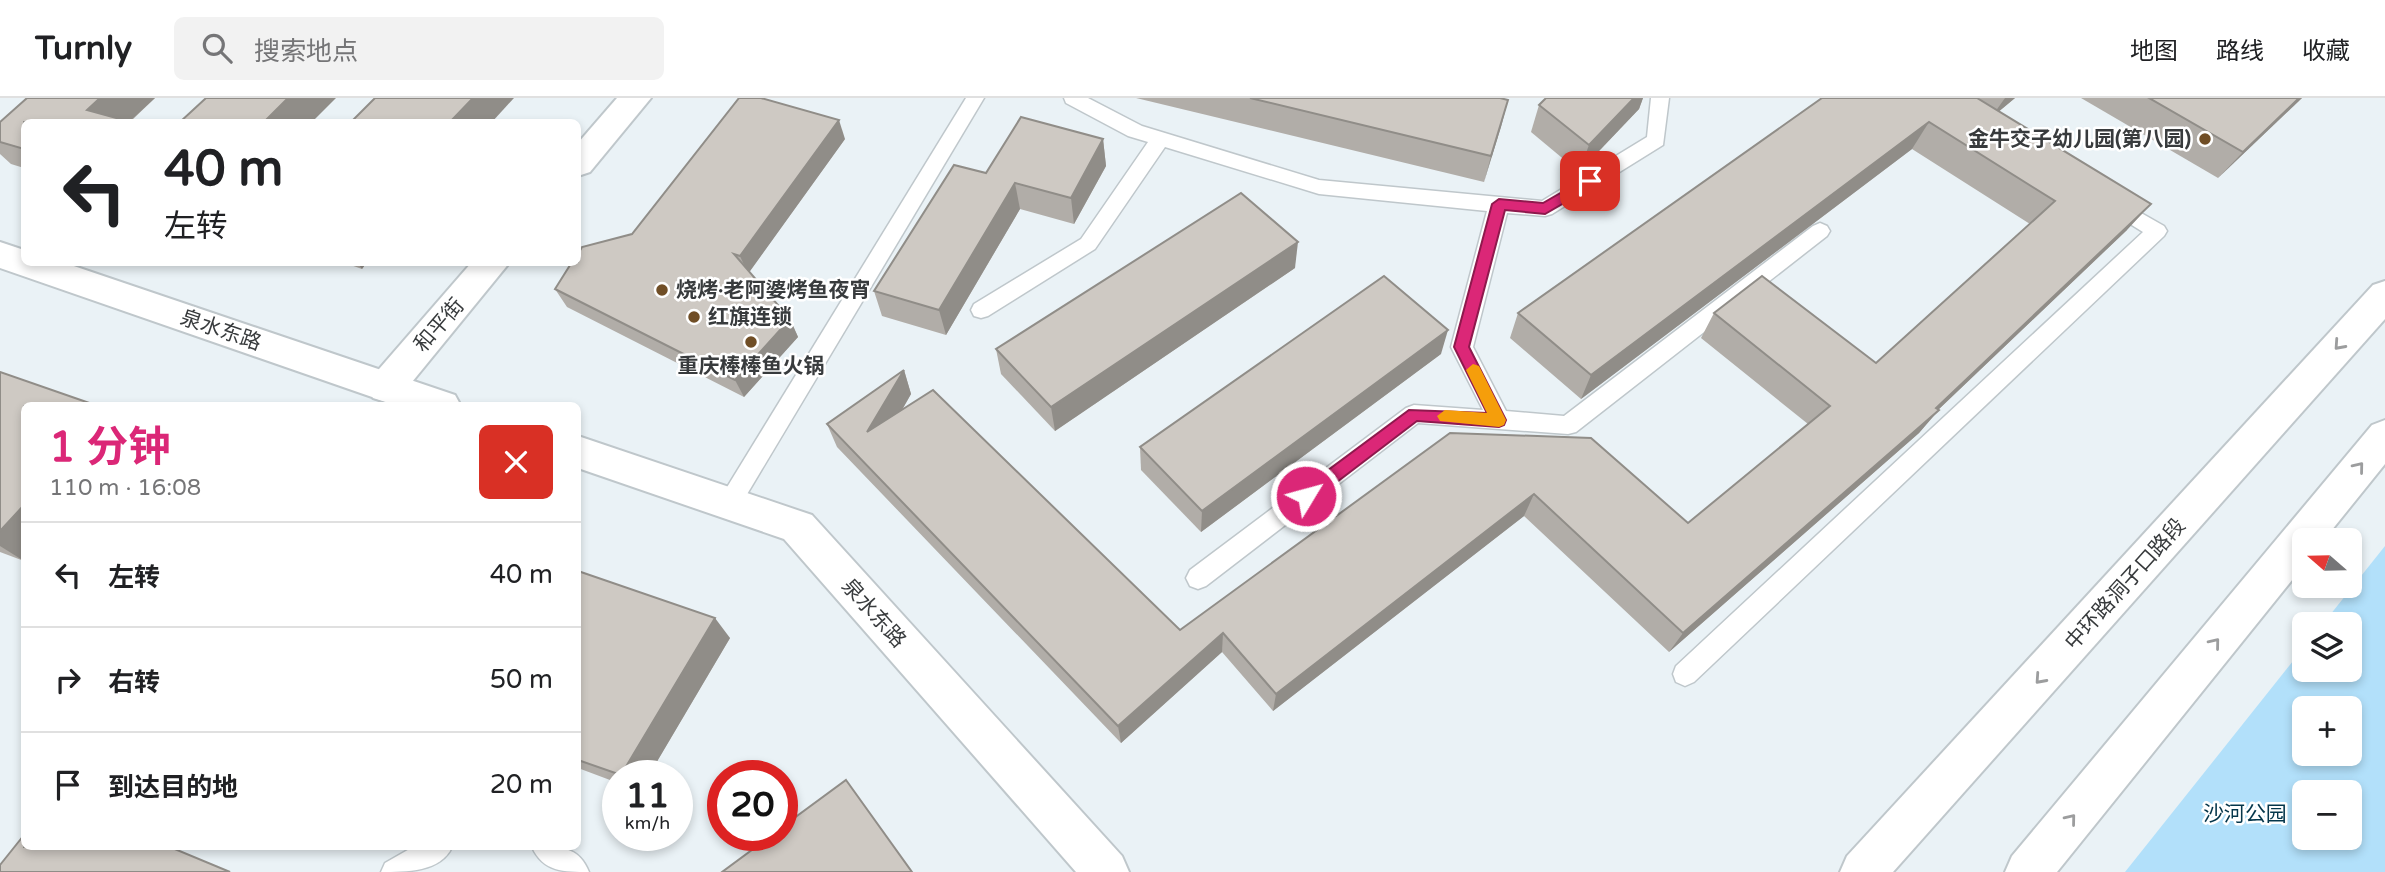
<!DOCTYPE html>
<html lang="zh">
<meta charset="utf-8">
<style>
body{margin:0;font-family:"Varela Round","Noto Sans SC",sans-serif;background:#f2f2f2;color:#202124;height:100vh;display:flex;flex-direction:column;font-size:26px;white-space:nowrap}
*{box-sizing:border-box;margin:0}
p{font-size:23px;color:#757577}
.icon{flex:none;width:38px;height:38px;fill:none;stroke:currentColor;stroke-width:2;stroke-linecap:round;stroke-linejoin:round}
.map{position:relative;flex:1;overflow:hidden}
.side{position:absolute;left:21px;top:304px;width:560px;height:448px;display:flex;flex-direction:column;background:#fff;border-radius:10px;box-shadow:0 4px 10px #0003}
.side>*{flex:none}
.hud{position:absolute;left:21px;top:21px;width:560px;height:147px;border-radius:10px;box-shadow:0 4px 10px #0003;background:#fff;color:#202124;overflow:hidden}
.needle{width:46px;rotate:290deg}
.buttons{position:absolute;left:2292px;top:430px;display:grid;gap:14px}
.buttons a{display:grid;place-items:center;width:70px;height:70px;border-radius:10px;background:#fff;box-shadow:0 4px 10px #0003;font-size:35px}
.speed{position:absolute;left:602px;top:662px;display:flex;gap:14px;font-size:35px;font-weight:700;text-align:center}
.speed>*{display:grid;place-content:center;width:91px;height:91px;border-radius:50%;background:#fff;box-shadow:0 4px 10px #0003;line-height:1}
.speed small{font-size:18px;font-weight:400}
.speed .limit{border:10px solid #d22;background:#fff;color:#111}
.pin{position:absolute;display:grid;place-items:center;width:60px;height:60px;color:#fff;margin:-30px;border-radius:14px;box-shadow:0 4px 10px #0006}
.me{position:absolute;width:77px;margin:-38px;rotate:53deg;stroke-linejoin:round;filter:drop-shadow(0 0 5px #0008)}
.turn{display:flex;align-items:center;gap:24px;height:147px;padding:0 28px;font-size:32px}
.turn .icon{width:91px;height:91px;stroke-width:2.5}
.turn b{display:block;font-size:49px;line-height:60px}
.round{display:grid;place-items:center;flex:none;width:74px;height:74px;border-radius:10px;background:#f2f2f2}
.summary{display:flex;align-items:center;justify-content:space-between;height:119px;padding:0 28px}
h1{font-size:42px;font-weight:700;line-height:52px;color:#db2777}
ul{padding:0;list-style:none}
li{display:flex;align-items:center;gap:21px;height:105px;padding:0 28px;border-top:2px solid #e0e0e0}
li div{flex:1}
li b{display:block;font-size:26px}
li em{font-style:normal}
header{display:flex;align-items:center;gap:42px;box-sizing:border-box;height:98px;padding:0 35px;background:#fff;border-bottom:2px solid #e0e0e0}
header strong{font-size:33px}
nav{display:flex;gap:38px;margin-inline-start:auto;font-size:24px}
.search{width:490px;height:63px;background:#f2f2f2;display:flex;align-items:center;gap:18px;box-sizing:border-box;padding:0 24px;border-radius:10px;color:#757577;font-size:26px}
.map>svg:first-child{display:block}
.green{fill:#b2e0fa;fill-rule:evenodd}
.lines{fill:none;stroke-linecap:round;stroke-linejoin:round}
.service-casing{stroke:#bfc7cb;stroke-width:3}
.minor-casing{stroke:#bfc7cb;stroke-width:4}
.tertiary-casing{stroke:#bfc7cb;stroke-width:4}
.primary-casing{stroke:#bfc7cb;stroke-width:4}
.service{fill:#fff;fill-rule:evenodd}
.minor{fill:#fff;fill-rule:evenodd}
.tertiary{fill:#fff;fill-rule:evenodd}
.primary{fill:#fff;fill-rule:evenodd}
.wall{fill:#b1ada8}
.shaded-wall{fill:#908d88}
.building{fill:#cec9c3;stroke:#908d88;stroke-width:2}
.oneway{stroke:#9c9d9e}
.route{fill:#db2777;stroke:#8e194d;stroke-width:2}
.slow{fill:#f59e0b}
.poi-dot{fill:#704e26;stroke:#fff;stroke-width:2.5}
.labels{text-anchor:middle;stroke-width:5;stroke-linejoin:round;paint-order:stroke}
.poi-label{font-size:21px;font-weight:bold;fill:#383b3d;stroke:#fff;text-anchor:start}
.street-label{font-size:21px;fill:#383b3d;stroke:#fff}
.park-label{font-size:21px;fill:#04364b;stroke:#fff}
</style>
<header>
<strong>Turnly</strong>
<div class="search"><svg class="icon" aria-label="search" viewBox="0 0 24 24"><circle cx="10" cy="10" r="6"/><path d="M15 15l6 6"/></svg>搜索地点</div>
<nav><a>地图</a><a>路线</a><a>收藏</a></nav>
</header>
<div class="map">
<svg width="2385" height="774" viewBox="0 0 2385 774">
<rect width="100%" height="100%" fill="#eaf2f6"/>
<path class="green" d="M2385,448v326h-260l180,-226v24h45v-45h-28zM2305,611h45v45h-45zM2305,695h45v45h-45z"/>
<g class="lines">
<g class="service-casing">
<g id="service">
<path d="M966,0h18l-247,413 -8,3 -8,-3 -3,-7 3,-7z"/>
<path d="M1064,0h24l54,28 177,54 223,21 105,-64 4,-39h18l-6,47 -111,69 -7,2 -38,-3 -34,134 33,64 58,5 249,-190 7,-3 7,3 3,5 -3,5 -251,196 -8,2 -150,-11 -212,163 -8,3 -8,-3 -4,-8 4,-8 216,-162 8,-3 69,5 -32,-63 36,-136 -168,-17 -154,-47 -70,102 -107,67 -7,2 -7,-2 -3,-6 3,-6 107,-65 67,-97 -20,-6 -62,-33z"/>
<path d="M2113,99l51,29 3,5 -3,5 -470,446 -9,4 -9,-4 -3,-8 3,-8 467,-434 -37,-23 -3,-5 3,-5z"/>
<path d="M413,749h39c-11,25 -46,25 -71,25l4,-9z"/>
<path d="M532,749c25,0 46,-3 57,25 -25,0 -46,0 -57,-25z"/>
</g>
</g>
<g class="minor-casing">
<g id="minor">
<path d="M617,0h34l-61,74 -12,4v-33z"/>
<path d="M472,164h38l-111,136 -13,4 -13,-4 -5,-11 5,-11z"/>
</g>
</g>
<g class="tertiary-casing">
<g id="tertiary">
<path d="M0,144l24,8v12h38l393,133 6,11h-63l-398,-138z"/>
<path d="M578,338l234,79 310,341 7,16h-53l-292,-333 -206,-71z"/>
</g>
</g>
<g class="primary-casing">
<g id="primary">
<path d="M2385,183v38l-492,553h-53l7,-16 526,-571z"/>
<path d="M2385,322v44l-62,77h-18v23l-248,308h-52l7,-16 360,-431z"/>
</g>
</g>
<use href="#service" class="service"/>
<use href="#minor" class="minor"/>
<use href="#tertiary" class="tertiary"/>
<use href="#primary" class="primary"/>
</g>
<g class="wall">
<path d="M27,0h128l-25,24h-106v46l-13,-4 -11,-10v-32z"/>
<path d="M1136,0h364l8,2 -24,82z"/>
<path d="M1546,0h97l-4,11 -60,63 -48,-40 8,-27z"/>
<path d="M1822,0h193l-16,13 128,119 -189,180 -19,23 -250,219 -145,-136 -251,195 -51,-59 -101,91 -284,-296 -10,-23 77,-54 7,24 -9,16 278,220 270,-197 238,90 120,-99 -107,-86 13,-25 162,50 154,-139 -118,-75 -331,250 -71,-61 8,-25z"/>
<path d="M2081,0h221l-84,80z"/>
<path d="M845,41l-96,133 41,47 8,18 -54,60 -177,-90 -12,-18 77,-55z"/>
<path d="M1103,41l3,27 -32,58 -54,-15 -74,126 -64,-19 -8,-25 112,-118z"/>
<path d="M342,164h25l-5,7z"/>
<path d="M1295,170l-240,163 -54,-57 -5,-25z"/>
<path d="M1441,256l-240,178 -60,-62 -1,-23z"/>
<path d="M0,274l24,34v155l-24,-9z"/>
<path d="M578,473l152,67 -81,137h-31v8l-40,-15z"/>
</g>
<g class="shaded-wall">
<path d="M100,0h55l-26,24 -42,-12z"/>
<path d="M288,0h48l-24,24h-48z"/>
<path d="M473,0h41l-22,24h-42z"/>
<path d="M1634,0h9l-4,11 -60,63 10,-27z"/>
<path d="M2005,0h10l-25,21z"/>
<path d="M2299,0h3l-84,80 25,-26z"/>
<path d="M1508,2l-7,27 -17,55 7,-26z"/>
<path d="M839,22l6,19 -97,135 -8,-18z"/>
<path d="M1929,24l-17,27 -331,250 10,-24z"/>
<path d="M1103,41l3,27 -32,58 -3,-26z"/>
<path d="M1015,85l5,26 -74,126 -7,-25z"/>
<path d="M2151,106l-24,26 -209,199 21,-19 -20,23 -250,219 14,-19z"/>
<path d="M1298,144l-3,26 -240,163 -4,-24z"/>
<path d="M357,164h10l-5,7z"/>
<path d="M790,221l8,18 -54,60 -9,-17z"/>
<path d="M1448,232l-7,24 -240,178 1,-21z"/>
<path d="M904,272l7,24 -35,61 -9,-23z"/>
<path d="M1534,396l-10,22 -251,195 3,-17z"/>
<path d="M24,407v56l-24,-15v-15z"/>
<path d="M715,520l15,20 -81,137h-28z"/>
<path d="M1223,535l-1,19 -101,91 -3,-17z"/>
</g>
<g class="building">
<path d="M27,0h73l-13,12 44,12h-107v27l-24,-7v-20z"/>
<path d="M206,0h82l-24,24h-84z"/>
<path d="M375,0h98l-23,24h-99z"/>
<path d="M739,0h22l78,22 -99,136 -6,-2 56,65 -55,61 -180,-91 17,-27h6v-8l4,-7 50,-13z"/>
<path d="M1250,0h250l8,2 -17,56z"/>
<path d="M1546,0h88l-45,47 -50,-40z"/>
<path d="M1822,0h155l174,106 -215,204 3,2 -256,223 -149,-139 -258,200 -53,-61 -105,93 -291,-302 77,-54 -37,62 66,-42 247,240 270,-197 141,5 97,85 142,-117 -116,-93 48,-37 114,87 179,-162 -126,-79 -338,253 -73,-62z"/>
<path d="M2149,0h150l-56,54z"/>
<path d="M1021,19l82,22 -32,59 -56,-15 -76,127 -65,-19 80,-126 32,8z"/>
<path d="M1241,95l57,49 -247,165 -55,-58z"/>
<path d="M1384,178l64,54 -246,181 -62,-64z"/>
<path d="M0,274l98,34h-74v99l-24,26z"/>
<path d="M578,473l137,47 -94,157 -43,-15z"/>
<path d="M846,682l66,92h-190l50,-37h10v-8z"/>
<path d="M24,737v12h146l60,25h-230v-7z"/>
</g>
<defs><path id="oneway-chevron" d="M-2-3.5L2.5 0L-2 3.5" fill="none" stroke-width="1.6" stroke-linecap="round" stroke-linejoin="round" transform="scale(1.75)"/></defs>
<g class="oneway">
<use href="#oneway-chevron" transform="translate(2339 247) rotate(132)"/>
<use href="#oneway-chevron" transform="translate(2359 369) rotate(-51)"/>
<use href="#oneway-chevron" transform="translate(2215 545) rotate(-51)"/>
<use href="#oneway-chevron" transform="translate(2040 581) rotate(132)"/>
<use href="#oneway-chevron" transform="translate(2071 721) rotate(-51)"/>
</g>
<path class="route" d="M1590,78l7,5 -2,4 -50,29 -40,-4 -36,137 37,73 -2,5 -5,2 -82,-6 -105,80h-12l-2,-5 2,-5 109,-81 78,3 -33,-66 38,-143 7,-5 44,4z"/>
<path class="slow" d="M1473,266l6,2 27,54 -2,5 -5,2 -59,-6 -3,-5 8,-6 42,3 -21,-43z"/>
<g class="poi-dot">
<circle cx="2205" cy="41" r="7"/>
<circle cx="662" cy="192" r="7"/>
<circle cx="694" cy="219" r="7"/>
<circle cx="751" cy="244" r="7"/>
</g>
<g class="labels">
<g class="poi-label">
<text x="2191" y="48" text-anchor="end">金牛交子幼儿园(第八园)</text>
<text x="676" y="199">烧烤·老阿婆烤鱼夜宵</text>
<text x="708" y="226">红旗连锁</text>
<text x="751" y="275" text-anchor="middle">重庆棒棒鱼火锅</text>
</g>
<g class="street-label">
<text transform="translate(439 227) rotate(-49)" y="7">和平街</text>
<text transform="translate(221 232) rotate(19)" y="7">泉水东路</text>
<text transform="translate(2125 486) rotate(-48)" y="7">中环路洞子口路段</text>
<text transform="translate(874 515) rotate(48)" y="7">泉水东路</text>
</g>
<g class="park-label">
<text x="2245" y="723">沙河公园</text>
</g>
</g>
</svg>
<div class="buttons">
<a><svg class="needle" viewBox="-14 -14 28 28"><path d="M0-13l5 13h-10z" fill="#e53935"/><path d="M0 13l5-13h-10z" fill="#757577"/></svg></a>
<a><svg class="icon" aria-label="layers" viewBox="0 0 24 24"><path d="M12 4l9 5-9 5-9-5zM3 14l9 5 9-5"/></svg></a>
<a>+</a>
<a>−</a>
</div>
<div class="speed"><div>11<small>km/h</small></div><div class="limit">20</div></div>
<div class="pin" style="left:1590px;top:83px;background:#d93025"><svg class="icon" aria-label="arrive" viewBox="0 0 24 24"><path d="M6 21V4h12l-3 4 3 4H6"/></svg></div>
<svg class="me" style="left:1306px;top:398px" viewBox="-20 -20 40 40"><circle r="17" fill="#db2777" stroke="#fff" stroke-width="3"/><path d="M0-11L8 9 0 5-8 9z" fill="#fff"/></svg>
<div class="hud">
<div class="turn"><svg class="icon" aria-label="left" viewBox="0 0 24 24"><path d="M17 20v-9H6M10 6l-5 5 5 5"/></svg><div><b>40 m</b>左转</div></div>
</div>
<section class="side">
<div class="summary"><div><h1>1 分钟</h1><p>110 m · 16:08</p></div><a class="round" style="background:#d93025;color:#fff"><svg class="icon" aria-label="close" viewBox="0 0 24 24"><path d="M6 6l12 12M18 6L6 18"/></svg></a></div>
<ul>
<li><svg class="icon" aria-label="left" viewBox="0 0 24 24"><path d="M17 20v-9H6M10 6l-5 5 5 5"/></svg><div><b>左转</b></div><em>40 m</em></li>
<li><svg class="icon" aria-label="right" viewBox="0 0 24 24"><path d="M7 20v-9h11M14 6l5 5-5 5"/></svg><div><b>右转</b></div><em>50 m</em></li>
<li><svg class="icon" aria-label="arrive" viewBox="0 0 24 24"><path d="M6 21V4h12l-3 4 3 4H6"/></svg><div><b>到达目的地</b></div><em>20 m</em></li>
</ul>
</section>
</div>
